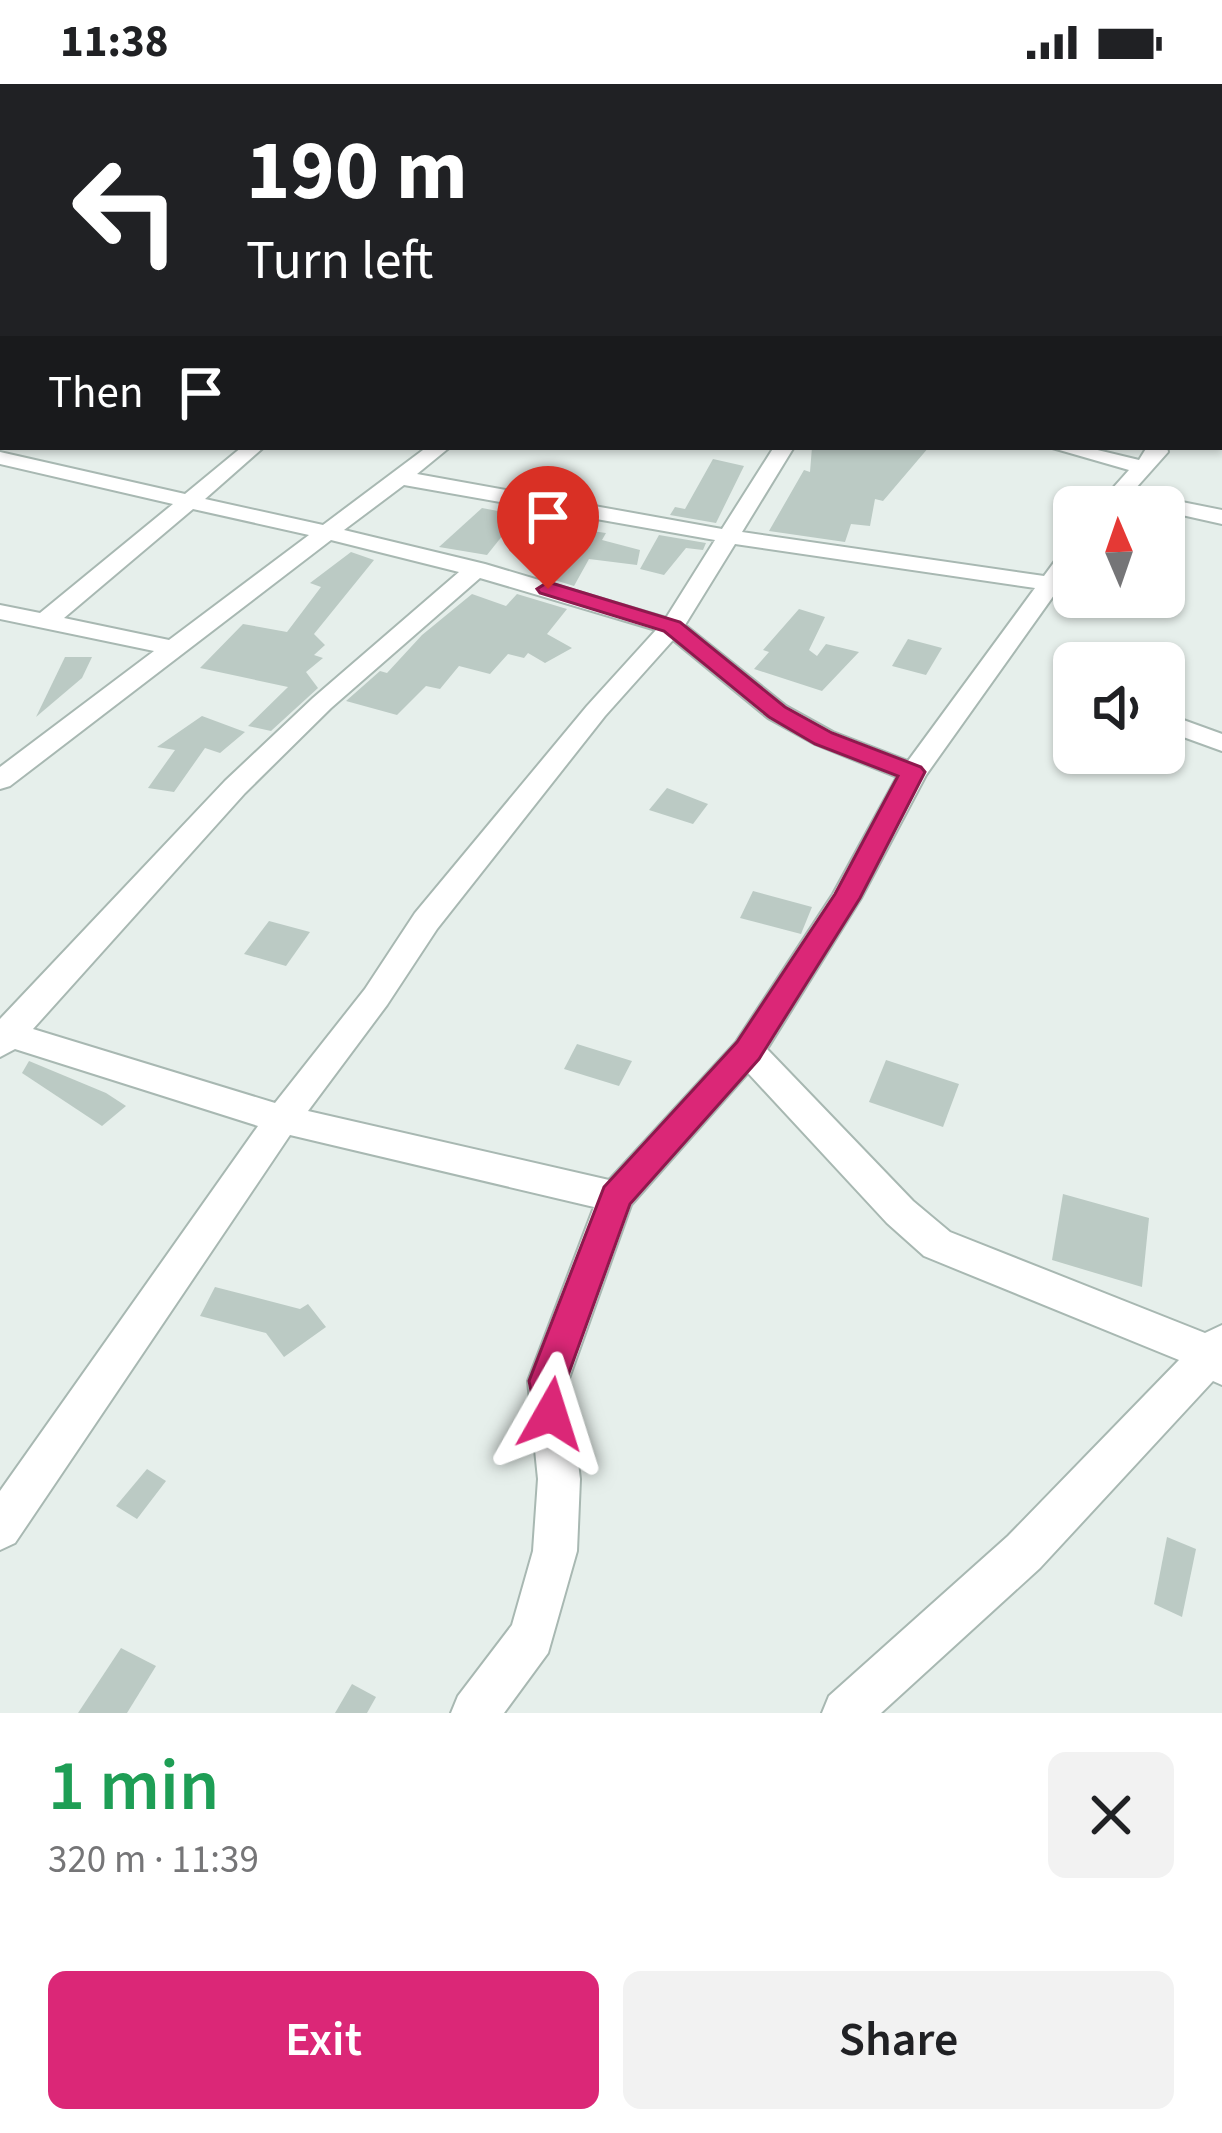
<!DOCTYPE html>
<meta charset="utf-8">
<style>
body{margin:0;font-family:"Source Sans 3",sans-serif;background:#f2f2f2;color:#202124;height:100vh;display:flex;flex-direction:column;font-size:45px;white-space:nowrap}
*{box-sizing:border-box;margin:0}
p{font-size:39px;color:#757577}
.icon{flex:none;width:66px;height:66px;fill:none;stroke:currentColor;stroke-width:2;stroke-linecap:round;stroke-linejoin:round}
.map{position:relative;height:1629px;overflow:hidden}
.panel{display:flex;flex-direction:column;background:#fff;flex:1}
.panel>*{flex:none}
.hud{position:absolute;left:0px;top:0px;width:1224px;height:366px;box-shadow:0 3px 9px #0004;background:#202124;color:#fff;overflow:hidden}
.needle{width:78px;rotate:358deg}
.fabs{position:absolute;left:1053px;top:402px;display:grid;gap:24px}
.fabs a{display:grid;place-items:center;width:132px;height:132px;border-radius:18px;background:#fff;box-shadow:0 3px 9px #0004;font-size:60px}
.pin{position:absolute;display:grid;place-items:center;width:102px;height:102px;color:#fff;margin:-123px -51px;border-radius:50% 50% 50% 0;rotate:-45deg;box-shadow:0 0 12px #0007}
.pin .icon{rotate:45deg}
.me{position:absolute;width:132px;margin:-66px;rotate:6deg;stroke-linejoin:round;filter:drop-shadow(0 0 9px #0008)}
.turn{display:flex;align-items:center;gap:42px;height:252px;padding:0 48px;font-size:54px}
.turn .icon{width:156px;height:156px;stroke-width:2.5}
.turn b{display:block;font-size:84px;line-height:102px}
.then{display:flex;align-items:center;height:114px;padding:0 48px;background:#0003;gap:24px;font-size:45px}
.round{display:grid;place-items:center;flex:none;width:126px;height:126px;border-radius:18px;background:#f2f2f2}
.headline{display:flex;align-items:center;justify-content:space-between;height:204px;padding:0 48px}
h1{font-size:72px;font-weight:600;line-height:90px;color:#1e9e55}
.button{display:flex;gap:24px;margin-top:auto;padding:24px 48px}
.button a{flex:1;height:138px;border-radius:18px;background:#db2777;color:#fff;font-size:48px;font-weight:600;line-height:138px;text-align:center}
.button a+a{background:#f2f2f2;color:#202124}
.status{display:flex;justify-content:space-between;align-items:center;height:84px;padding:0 60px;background:#fff;direction:ltr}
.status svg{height:33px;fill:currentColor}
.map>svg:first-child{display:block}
.building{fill:#bbcac4}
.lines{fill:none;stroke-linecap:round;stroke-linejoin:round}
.street-casing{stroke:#a8b8b2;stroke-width:4}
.secondary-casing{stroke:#a4bbb3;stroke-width:4}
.street{fill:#fff;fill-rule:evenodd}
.secondary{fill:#fff;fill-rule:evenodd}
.route{fill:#db2777;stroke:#8e194d;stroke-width:3}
</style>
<div class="status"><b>11:38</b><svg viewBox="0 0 49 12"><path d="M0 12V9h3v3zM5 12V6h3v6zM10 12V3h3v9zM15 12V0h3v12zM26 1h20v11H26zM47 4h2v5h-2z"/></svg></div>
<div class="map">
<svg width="1222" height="1629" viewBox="0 0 1222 1629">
<rect width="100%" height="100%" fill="#e6efeb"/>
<g class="building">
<path d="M812,363h117l-46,54 -8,-2 -5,27 -19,-2 -6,18 -76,-11 35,-61 6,2z"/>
<path d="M713,375l31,7 -28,57 -46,-8 5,-8 10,2z"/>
<path d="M482,424l37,7 -32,40 -48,-8z"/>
<path d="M570,437l26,3 -4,7 14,2 -4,7 38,10 -3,15 -48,-6 -15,27 -39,-12z"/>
<path d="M659,451l47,8 -3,7 -17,-2 -22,27 -24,-6z"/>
<path d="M351,468l23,8 -60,74 11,11 -11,10 9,3 -17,14 12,16 -47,43 -23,-5 40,-39 -88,-19 43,-44 44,8 34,-45 -11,-4z"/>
<path d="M472,510l34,12 11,-12 50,15 -20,25 25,14 -27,15 -17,-10 -4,5 -16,-4 -18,20 -31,-8 -19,23 -14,-3 -29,29 -51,-14 34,-30 7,2 35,-38z"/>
<path d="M799,525l26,8 -16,33 8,6 9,-12 33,8 -37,39 -68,-22 15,-17 -6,-2z"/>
<path d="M908,555l34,9 -16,27 -34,-9z"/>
<path d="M65,573h27l-10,21 -46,39z"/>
<path d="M202,632l43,16 -25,21 -15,-5 -31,44 -26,-4 27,-38 -18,-3z"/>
<path d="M667,704l41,16 -15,20 -44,-14z"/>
<path d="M753,807l59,16 -11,27 -61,-16z"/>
<path d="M269,837l41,11 -24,34 -42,-12z"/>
<path d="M577,960l55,17 -13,25 -55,-17z"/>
<path d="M886,976l73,24 -16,43 -74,-25z"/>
<path d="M29,977l77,32 20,13 -24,20 -80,-53z"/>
<path d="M1063,1110l86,24 -7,69 -90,-27z"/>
<path d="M215,1203l85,22 8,-5 18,23 -42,30 -18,-24 -66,-17z"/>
<path d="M147,1385l19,12 -29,38 -21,-13z"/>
<path d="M1167,1453l29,12 -14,68 -28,-13z"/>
<path d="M121,1564l35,18 -29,47h-49z"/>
<path d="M352,1600l24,13 -9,16h-32z"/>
</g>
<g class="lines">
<g class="street-casing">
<g id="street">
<path d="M0,0h34l3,3 -34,2z"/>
<path d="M319,0h36l3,3h-36z"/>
<path d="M816,0h12l1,3h-12z"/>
<path d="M1161,0h17l3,3h-17z"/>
<rect x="0" y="32" width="3" height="8"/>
<rect x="0" y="62" width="3" height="8"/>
<path d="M1222,108v9h-1v-9z"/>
<rect x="1221" y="204" width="1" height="10"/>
<rect x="0" y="205" width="3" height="10"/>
<rect x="0" y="271" width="3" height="10"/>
<path d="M3,297v13l-3,1v-13z"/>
<path d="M1222,310v12l-1,1v-12z"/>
<path d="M242,363h22l-59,52 118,26 104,-78h23l-33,27 305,55 52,-82h20l-52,85 302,44 22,-30 8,-2v23l-148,208 -65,123 -94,151 146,152 37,31 255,101 17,-8v60l-9,-4 -173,187 -159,145h-59l7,-17 179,-160 171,-176 -255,-104 -37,-33 -139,-150 -117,132 -63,176 12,98 -3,72 -29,102 -44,60h-53l7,-17 54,-71 21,-74 5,-72 -10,-98 66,-174 -304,-72 -275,408 -15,7v-59l258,-365 -243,-77 -15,8v-38l225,-238 88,-83 146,-126 -128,-32 -321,246 -10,3v-22l154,-116 -154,-32v-14l40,8 133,-109 -173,-40v-12l185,42zM404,401l311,55 -49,78 -181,-54 -141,-34zM193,425l116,26 -140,105 -105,-22zM735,460l300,44 -127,173 -75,-29 -47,-26 -101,-81zM480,494l176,52 -69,76 -172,207 -50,76 -90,114 -242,-74 212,-236 86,-85zM673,556l95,78 47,26 82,33 -64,117 -97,148 -127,138 -301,-69 79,-106 50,-76 168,-213z"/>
<path d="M1049,363h36l54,13 8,-13h20l1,5 -49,55h-23l33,-37z"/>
<path d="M1172,416l50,10v14l-58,-13 -3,-5z"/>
<path d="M1164,629l58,21v17l-58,-21z"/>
</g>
</g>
<g class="secondary-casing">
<g id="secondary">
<path d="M0,0h12l-12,7z"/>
<path d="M948,0h39l2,3h-39z"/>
<rect x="1221" y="25" width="1" height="10"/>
</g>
</g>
<use href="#street" class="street"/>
<use href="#secondary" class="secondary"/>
</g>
<path class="route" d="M548,498l132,40 105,85 47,26 89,34 4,5 -65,126 -101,161 -129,145 -64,177 4,33 -5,12 -14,6 -13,-6 -9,-45 75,-194 133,-145 98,-148 63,-118 -83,-32 -46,-27 -105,-86 -124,-38 -3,-4z"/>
</svg>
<div class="fabs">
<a><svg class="needle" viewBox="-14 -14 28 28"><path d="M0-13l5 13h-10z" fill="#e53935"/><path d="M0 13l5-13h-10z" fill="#757577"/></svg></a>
<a><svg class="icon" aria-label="sound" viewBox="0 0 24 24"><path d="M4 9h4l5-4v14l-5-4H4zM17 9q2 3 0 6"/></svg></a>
</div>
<div class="pin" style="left:548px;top:505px;background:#d93025"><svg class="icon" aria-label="arrive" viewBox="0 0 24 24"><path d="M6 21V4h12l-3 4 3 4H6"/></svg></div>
<svg class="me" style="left:551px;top:1330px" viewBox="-20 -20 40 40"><path d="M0-17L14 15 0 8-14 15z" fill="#db2777" stroke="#fff" stroke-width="4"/></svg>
<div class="hud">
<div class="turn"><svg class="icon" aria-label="left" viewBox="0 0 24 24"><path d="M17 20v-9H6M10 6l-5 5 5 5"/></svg><div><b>190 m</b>Turn left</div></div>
<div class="then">Then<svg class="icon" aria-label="arrive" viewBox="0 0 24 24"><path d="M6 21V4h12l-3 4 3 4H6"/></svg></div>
</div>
</div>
<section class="panel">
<div class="headline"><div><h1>1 min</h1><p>320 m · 11:39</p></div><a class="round"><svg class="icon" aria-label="close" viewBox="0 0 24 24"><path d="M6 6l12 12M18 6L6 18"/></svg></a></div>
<div class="button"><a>Exit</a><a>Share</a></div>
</section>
